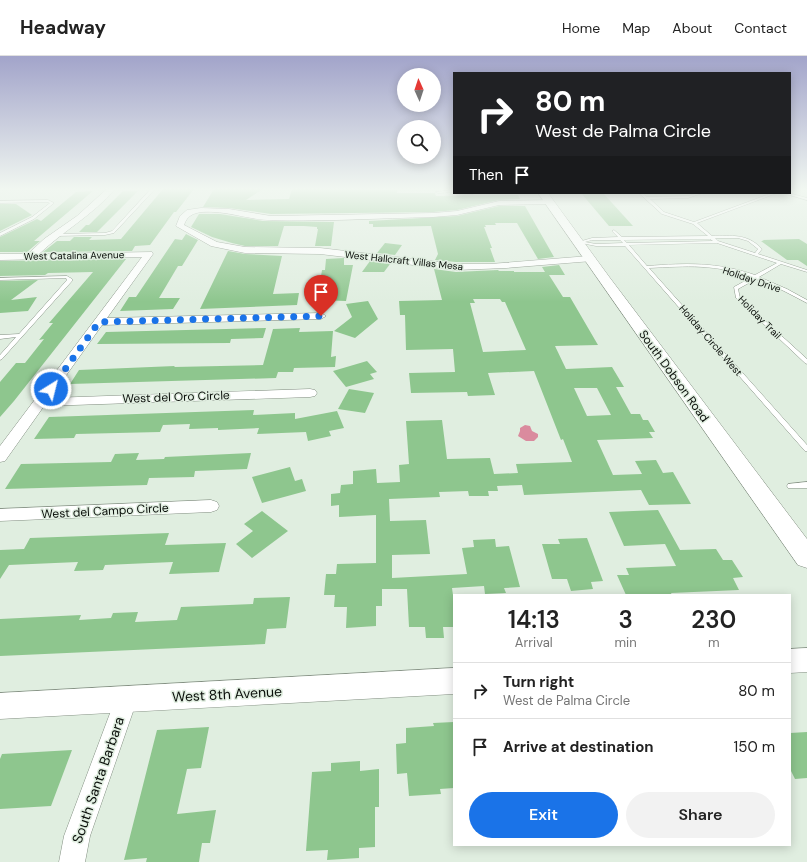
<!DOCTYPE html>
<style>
body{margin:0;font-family:"DM Sans",sans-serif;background:#f2f2f2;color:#222;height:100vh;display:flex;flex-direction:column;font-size:15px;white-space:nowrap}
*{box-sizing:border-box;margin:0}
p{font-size:13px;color:#767676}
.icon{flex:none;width:22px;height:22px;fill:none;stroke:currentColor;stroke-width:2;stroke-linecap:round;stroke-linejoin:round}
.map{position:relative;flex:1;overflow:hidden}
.details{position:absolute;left:453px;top:538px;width:338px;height:252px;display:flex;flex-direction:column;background:#fff;border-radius:0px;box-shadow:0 2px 10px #0003}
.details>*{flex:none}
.hud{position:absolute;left:453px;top:16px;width:338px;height:122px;border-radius:0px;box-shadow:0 2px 10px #0003;background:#202124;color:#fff;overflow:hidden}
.needle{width:26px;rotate:357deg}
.controls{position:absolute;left:397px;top:12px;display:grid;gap:8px}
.controls a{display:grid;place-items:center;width:44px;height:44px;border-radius:50%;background:#fff;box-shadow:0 2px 10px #0003;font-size:20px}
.pin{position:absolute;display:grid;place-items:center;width:34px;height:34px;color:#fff;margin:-41px -17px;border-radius:50% 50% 50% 0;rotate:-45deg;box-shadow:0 0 4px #0007}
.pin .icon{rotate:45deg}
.me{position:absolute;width:44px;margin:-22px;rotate:36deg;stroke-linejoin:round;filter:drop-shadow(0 0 3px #0008)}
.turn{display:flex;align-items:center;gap:14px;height:84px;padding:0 16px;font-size:18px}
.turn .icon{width:52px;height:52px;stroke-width:2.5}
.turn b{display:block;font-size:28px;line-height:34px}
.then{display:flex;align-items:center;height:38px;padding:0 16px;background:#0003;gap:8px;font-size:15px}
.eta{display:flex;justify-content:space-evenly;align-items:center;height:68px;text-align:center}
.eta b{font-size:24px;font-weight:600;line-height:28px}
.action{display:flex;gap:8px;margin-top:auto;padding:8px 16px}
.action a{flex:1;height:46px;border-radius:24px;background:#1a73e8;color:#fff;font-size:16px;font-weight:600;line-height:46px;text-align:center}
.action a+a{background:#f2f2f2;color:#222}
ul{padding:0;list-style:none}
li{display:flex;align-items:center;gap:12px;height:56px;padding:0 16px;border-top:1px solid #e0e0e0}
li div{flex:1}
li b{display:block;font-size:15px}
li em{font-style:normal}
header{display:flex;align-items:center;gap:24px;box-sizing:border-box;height:56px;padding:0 20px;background:#fff;border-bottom:1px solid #e0e0e0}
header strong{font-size:19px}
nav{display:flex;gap:22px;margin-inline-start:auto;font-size:14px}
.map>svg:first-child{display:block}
.water{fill:#da8b9e}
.building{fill:#8ec68e;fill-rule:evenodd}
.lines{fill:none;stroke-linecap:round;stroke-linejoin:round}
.service-casing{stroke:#828e81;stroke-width:1}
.minor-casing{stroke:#828e81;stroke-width:1}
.tertiary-casing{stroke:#828e81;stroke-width:1}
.secondary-casing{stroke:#828e81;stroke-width:1}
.service{fill:#fff;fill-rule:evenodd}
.minor{fill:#fff;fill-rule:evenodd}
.tertiary{fill:#fff;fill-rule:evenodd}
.secondary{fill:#fff;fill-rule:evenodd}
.route{stroke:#1a73e8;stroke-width:7;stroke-dasharray:0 12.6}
.labels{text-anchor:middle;stroke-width:3;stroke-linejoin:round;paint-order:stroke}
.far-street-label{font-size:10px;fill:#0a0e0a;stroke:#e0eee0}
.street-label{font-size:12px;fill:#0a0e0a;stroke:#e0eee0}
.near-street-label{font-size:14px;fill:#0a0e0a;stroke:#e0eee0}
</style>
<header>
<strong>Headway</strong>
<nav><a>Home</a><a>Map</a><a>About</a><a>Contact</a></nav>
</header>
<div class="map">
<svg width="807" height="806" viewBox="0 0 807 806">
<rect width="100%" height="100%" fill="#e0eee0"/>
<path class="water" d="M525,369l5,1 2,5 6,3v3l-4,4h-8l-8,-5 2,-5v-3z"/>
<g class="building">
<path d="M163,133h31l-18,23h-2l-24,33 -15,1 -3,5 -89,1 14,-11h13l4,-4h18l-3,3 32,-1z"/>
<path d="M214,133h49l-17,11 43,-1 3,-10h21l84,1v3h38l1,3 82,-1 2,4 -21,1 -42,10 -24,2 -162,2 -42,-6 -26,-1z"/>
<path d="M93,135l-59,50h6l-13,11h-27v-15l37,-18 4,2 35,-29z"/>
<path d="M123,135h15l-41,41h-18l7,-7h3z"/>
<path d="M581,137h22l30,33h-24z"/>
<path d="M0,148h16l16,11 -32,16z"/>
<path d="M499,150h26l29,51 -16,2 -21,-36h-22l1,2h-11l1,2h-2l8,21h-2l5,14h-39l-21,-2 3,-6 -7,-28 -58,1v-3h-4v-3l88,-5z"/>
<path d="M199,158h21l43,7 71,1 -3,24h-16l3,-17h-1v-2l-13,-1h-20l-6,20h-33l-13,-3 -20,-6 -21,-10z"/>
<path d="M186,178l12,6 -16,26h-4l-19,32h21l-7,11 -53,2 9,-14h7l39,-58 7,1z"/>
<path d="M799,183l8,5v22l-9,-6h-11l-26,-19h3l-2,-1z"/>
<path d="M385,187l17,2 -7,10 -18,-2z"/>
<path d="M228,195l17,3 37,2 -9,38 26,-1 -2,12 -97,4z"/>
<path d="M344,202v7h9l-7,36 -29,-1 5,-30h3l1,-11z"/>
<path d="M126,203l-112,142 -14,16v-35l16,-19h9l19,-24 -5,1 14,-17h-4l44,-51 -45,1 -3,2 -45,1v-15z"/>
<path d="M370,205l20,3 -6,8h-22z"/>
<path d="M559,209l6,10h-16l14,22h7l28,48 -43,1 11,23 46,-2 12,20h-8l15,27h9l3,6h5l7,12h-6l4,6 -56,2 16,35 29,-1 -7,-13 21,-1 7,13 10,-1 18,32 -42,1 -8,-15 -117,5 -2,-10 -25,1 1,5h-10l1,5h-20l-1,-5 -29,1 1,5 -51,2 1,22 36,-1 4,34 -38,1v23l75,-4 -5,-26 12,-1 -1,-7 22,-1 1,8 13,-1 11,41 -16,1 2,5 -21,1 -1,-8 -32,2 2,14v25h-11l1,11h-18l-1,-11h-16l-2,-38h-25v17h-6v20l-30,2 1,-21h-13l1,-12h-11l2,-21h10l1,-10 39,-1v-48l-37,2v-12l-8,1v-12l9,-1 1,-8 12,-1v-13l23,-2 1,14 23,-1 -1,-17 10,-1 -3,-43 36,-1 5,39 43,-1 4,16 24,-1 -2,-9 56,-2 -9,-23 -2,1 -27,-69 -46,2 7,22 -27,1 -1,-4 -56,1 -2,-20 46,-1 -2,-23 -47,1 -1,-35h-5l-1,-14 43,-1 -8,-31 22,3 42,-2 1,1h15v1h31l-3,-5zM473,243h27l2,3h3l21,48 -43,2 -13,-49h5zM574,332h23l14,27 -24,1z"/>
<path d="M38,224l-27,20 26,-3 -9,14 -28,2v-32z"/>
<path d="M368,245l10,18 -23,19 -21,-7 18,-14 -6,-13z"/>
<path d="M266,272l-3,10 -32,1 -1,4 -133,1 9,-12z"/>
<path d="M300,272l-1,4 34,-1 -2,26 5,-1 -1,11 -41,1 -1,4h-15l-2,6 -206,6 9,-14 96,-4 -1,1 89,-2 10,-36z"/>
<path d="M367,305l10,11 -7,2 4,5 -28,8 -13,-16z"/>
<path d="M349,333l25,4 -9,20 -27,-4z"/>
<path d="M254,354l-1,5 42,-2v6l42,-8 7,17 -15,3 2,5 -23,5 -2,-9 -49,2 2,-6 -41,2v-2l-29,1 1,-5 -27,1 -3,7 -84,2 -2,4 -40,1 15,-22z"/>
<path d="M139,397l-3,7 28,-1 1,-2 86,-4 -4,16 -52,2 -1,6 -45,1 -2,7 -142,4 16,-25 90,-2 4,-8z"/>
<path d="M290,411l5,14 7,-2 4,12 -44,12 -10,-26z"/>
<path d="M658,454l22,40 36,-1 7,11h9l11,17 -10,1 6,12 -68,3 1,2h-46l-9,-20h12l-3,-7 50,-2 -11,-22 -41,2 -15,-34z"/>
<path d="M262,455l26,20 -36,27 -16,-14 17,-13 -9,-7z"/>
<path d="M169,477l-4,12 61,-2 -7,29 -50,2 4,-12 -68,3 -2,5 -29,1 4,-9 -69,3 -9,14v-29l24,-1 6,-11z"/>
<path d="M587,482l16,43 -12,1 2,7 -22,2 -4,-12h-15l-10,-35h18l-2,-5z"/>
<path d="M290,541l-4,31 -19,1 -2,15 -265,12v-37l81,-4 -2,5 32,-2 2,-5 25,-1 -3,10 42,-2 4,-13 72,-3 1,-6z"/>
<path d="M454,666v66l-14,1 1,5 -32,2 -2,-23 -10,1 -1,-30 10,-1v-15l28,-2 -1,-3z"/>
<path d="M209,671l-8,41 -14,1 -10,45 39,-4 -6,33h-8l-3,19h-53l1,-4 -23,2 33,-130z"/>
<path d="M807,676v46l-12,1 -5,-10v-36z"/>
<path d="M72,694l-21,56 -51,3v-50l2,-5z"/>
<path d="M360,705v10l19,-2v38h-4v40l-16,1v10l-32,2 1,-10 -22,1 6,-79 19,-1v-8z"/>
</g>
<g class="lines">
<g class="service-casing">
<g id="service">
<path d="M151,133h4l-41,44 -9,2 -51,1 -2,-1 2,-1 51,-1 7,-2z"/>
<path d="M454,134v2l-16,1 -2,-1z"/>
<path d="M462,137h13l-2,1z"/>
<path d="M639,137h4l4,4 41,-1 10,-3h5l-15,5 -38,1 14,13 30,10 78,-29h5l-80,30 15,13c20,0 35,-3 50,13l-4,5 49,16v2l-26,-8 -22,13 28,12 20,11v3l-23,-12 -28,-12 -18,10 2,9 67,61v5l-2,-1 -69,-65 -2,-11 18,-10c-37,-13 -65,-11 -103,-9l158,177v6h-2l-180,-205h-29l-15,-3 -4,1 -2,-1 17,-5 26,-1 -6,-6 2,-1 8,7 86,-1 -15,-12 -31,-10zM715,182h23l10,3 10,8 -3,4 -37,-12zM710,183l3,2 -86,2 -3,-3zM592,184h28l3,3 -27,1 -11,-2zM717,187l60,20 -22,12c-38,-13 -68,-12 -108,-9l-18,-21z"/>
<path d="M783,137h6l18,5v2z"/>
<path d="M48,144l6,3 -20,16 -34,17v-3l32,-16 18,-14 -3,-1 -47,1v-2z"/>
<path d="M67,220l5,3v2l-70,78 -2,1v-5l16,-18 -16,2v-4l19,-1 48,-54 -1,-2 -66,2v-2z"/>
<path d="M807,426v6h-19l-1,-2 1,-2z"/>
</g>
</g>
<g class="minor-casing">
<g id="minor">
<path d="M107,133h8c-22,26 -52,42 -76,65l113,-2 1,2 -46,64 214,-5 5,3 -5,3 -219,6 -52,73 260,-9 5,1 2,3 -2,3 -5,1 -266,9 -39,55 -5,1v-16l142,-189 -142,3v-6h28l16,-15 33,-23z"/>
<path d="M550,144h3v4l-54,1 -42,10 -24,2c-54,1 -108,5 -161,3 -24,0 -46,-10 -70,-8 -9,1 -15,4 -18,13l33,17 28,5 75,1 136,16h34l99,-8 3,1 2,2 -2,2 -86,7 -50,2 -136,-16 -75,-1 -34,-7 -35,-20 4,-10 7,-6 14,-2 28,1 42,7 162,-3 24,-2 42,-10z"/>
<path d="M211,444l6,2 2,4 -2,4 -6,2 -211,9v-12z"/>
<path d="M126,633l8,3 3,8 -47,136 -5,26h-26l5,-26 54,-144z"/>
</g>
</g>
<g class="tertiary-casing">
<g id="tertiary">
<path d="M807,592v24l-17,1v-24z"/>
<path d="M454,612v26l-454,25v-26z"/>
</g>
</g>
<g class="secondary-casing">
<path id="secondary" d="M538,137h10l62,85 197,261v29l-9,-3z"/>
</g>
<use href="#service" class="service"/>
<use href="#minor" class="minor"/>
<use href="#tertiary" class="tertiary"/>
<use href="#secondary" class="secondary"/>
</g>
<linearGradient id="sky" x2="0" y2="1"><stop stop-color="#a2a4ca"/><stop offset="0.54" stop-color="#f1f7f1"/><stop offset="1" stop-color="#f1f7f1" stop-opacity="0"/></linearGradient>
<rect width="807" height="246" fill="url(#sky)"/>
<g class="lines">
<path class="route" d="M51,333l48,-67 222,-6"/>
</g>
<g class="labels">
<g class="far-street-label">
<text transform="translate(74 199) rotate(-1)" y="4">West Catalina Avenue</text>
<text transform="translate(404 204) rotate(6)" y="4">West Hallcraft Villas Mesa</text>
<text transform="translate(752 223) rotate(19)" y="4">Holiday Drive</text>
<text transform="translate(760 261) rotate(45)" y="4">Holiday Trail</text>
<text transform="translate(711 284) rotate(49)" y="4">Holiday Circle West</text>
</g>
<g class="street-label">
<text transform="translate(674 320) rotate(54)" y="4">South Dobson Road</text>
<text transform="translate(176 341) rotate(-2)" y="4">West del Oro Circle</text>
<text transform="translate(105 455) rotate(-3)" y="4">West del Campo Circle</text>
</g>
<g class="near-street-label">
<text transform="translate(227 638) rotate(-3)" y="5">West 8th Avenue</text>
<text transform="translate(98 724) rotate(-71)" y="5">South Santa Barbara</text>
</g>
</g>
</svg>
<div class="controls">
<a><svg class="needle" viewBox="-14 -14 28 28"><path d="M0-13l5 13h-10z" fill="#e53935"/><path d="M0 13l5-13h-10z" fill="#767676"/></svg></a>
<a><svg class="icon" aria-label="search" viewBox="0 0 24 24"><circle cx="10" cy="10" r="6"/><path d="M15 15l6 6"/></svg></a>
</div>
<div class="pin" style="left:321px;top:260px;background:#d93025"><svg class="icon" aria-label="arrive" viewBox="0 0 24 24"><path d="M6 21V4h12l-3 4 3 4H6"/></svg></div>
<svg class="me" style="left:51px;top:333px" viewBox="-20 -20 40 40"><circle r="17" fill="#1a73e8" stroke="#fff" stroke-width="3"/><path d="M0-11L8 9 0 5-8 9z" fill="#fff"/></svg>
<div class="hud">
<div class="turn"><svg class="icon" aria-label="right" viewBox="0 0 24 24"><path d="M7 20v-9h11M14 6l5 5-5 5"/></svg><div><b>80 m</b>West de Palma Circle</div></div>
<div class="then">Then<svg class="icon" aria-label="arrive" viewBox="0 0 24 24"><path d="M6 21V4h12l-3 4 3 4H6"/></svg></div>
</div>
<section class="details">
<div class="eta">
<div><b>14:13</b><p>Arrival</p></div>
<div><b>3</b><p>min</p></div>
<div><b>230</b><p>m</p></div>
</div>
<ul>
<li><svg class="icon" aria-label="right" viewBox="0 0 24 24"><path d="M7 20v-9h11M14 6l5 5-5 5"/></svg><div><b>Turn right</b><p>West de Palma Circle</p></div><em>80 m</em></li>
<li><svg class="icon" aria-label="arrive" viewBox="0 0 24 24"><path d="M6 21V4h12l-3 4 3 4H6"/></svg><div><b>Arrive at destination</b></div><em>150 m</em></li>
</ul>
<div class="action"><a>Exit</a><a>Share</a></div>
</section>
</div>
